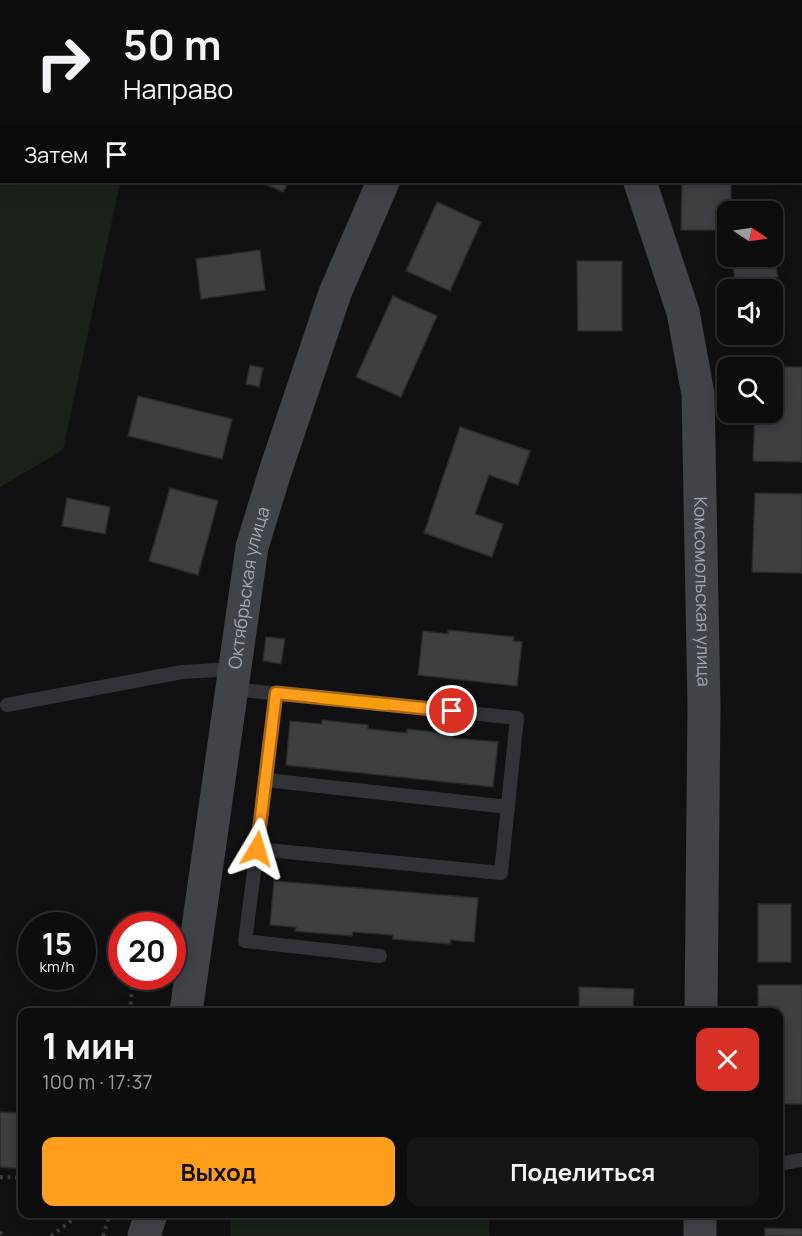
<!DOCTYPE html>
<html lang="ru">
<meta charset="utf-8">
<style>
body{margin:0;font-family:Manrope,sans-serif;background:#161617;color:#f1f3f6;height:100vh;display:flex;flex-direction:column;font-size:22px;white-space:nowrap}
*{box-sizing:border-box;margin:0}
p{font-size:20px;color:#9a9c9e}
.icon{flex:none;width:33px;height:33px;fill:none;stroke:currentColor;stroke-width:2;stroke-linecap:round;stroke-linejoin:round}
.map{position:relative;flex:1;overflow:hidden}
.details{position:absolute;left:18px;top:1008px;width:765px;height:210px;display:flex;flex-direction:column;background:#0d0d0e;border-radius:12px;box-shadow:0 3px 15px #0003,0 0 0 2px #2d2d2e}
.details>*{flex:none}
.banner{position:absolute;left:0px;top:0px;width:802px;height:183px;box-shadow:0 3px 15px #0003,0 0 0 2px #2d2d2e;background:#0d0d0e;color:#f1f3f6;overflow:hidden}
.needle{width:39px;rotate:103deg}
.controls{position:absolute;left:717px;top:201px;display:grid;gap:12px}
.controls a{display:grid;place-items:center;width:66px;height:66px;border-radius:12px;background:#0d0d0e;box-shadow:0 3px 15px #0003,0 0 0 2px #2d2d2e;font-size:30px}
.speed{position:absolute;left:18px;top:912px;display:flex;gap:12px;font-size:30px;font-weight:700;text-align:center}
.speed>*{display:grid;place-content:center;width:78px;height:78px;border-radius:50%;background:#0d0d0e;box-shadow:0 3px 15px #0003,0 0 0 2px #2d2d2e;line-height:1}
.speed small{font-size:15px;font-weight:400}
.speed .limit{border:9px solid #d22;background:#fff;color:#111}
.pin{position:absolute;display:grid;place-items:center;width:51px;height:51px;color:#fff;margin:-26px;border:3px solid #fff;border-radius:50%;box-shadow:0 2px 6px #0007}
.me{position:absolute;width:66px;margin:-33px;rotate:7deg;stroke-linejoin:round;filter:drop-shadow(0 0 4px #0008)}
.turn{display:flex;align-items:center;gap:21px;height:126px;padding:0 24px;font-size:27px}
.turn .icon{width:78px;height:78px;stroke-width:2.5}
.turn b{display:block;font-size:42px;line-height:51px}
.then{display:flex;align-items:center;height:57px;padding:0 24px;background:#0003;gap:12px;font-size:22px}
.round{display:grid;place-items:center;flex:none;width:63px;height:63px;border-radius:12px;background:#161617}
.head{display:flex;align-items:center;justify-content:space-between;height:102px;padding:0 24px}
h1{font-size:36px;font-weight:700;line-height:45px}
.primary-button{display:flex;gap:12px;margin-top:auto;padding:12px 24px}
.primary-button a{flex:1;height:69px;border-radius:12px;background:#ff9d1d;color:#111;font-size:24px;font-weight:700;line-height:69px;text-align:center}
.primary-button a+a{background:#161617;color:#f1f3f6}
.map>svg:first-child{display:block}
.built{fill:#1d1d20}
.green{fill:#192119}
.building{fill:#3d3f43;stroke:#2b2b2f;stroke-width:1.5}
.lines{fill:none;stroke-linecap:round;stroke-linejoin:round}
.path{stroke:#383b3f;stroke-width:4;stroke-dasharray:3 4.5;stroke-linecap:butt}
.lane{stroke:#323338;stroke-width:14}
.secondary{stroke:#404348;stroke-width:33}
.route-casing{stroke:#a66613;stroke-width:15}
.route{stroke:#ff9d1d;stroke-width:10}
.slow{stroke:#f59e0b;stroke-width:10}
.labels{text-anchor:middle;stroke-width:6;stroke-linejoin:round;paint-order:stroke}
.street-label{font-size:18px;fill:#a1a9b5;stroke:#0c0c0e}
</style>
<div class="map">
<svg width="802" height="1236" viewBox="0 0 802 1236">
<rect width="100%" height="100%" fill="#111113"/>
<path class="built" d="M0,0h224l-222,2 -1,109z"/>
<g class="green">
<path d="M0,164l2,18 118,1 -57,267 -63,37z"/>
<path d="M230,1214h259v22h-258z"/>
</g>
<g class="building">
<path d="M704,0h98v12l-1,-10h-98z"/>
<path d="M260,182h29l-6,10z"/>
<path d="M682,182h49v30h-3v18h-47z"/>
<path d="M437,202l44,20 -31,69 -44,-20z"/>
<path d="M772,246l6,31 -42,7 -5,-28h41z"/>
<path d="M260,250l5,40 -64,9 -5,-40z"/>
<path d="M577,261h45v70h-44z"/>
<path d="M393,296l44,20 -36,81 -45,-20z"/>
<path d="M250,365l13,3 -4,19 -13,-3z"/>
<path d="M756,366l46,1v95l-49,-1 2,-49h17v-44z"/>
<path d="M138,396l94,23 -10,40 -94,-23z"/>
<path d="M460,427l70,24 -12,34 -29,-10 -14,39 28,10 -11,33 -68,-24z"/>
<path d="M170,488l48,13 -20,74 -49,-14z"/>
<path d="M755,493l47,1v79l-50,-1z"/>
<path d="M67,498l43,9 -5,27 -43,-8z"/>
<path d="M448,630l66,7 -1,4 9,1 -5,44 -99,-11 5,-44 25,3z"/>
<path d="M266,637l19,2 -4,25 -18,-3z"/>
<path d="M322,720l46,5v4l39,4v-4l46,5v4l45,4 -5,45 -207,-22 4,-44 32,3z"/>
<path d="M274,881l204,17 -4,44 -23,-2 -1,4 -57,-5v-4l-40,-3 -1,4 -57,-5 1,-4 -26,-2z"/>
<rect x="758" y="904" width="33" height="58"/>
<path d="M758,985h44v119h-24v-92h-20z"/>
<path d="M579,987l55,2 -1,23h-54z"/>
<path d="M0,1112l22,1v56l-22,-2z"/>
<path d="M765,1228l37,1v7h-37z"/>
</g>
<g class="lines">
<g class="path">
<path d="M130,1012l3,-36"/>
<path d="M0,1177l22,1"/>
<path d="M0,1232l3,4"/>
<path d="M51,1236l29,-22"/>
<path d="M103,1236l7,-22"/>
</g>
<g class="lane">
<path d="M232,689l285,29 -16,155 -244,-24 19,-156"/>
<path d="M7,705l175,-33 53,-3"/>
<path d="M266,780l242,27"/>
<path d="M257,849l-12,92 135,15"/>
<path d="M778,1164l24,-4"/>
</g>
<g class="secondary">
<path d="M490,0v2"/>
<path d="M573,0v2"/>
<path d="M465,2v-2"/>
<path d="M801,77h1"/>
<path id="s1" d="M640,182l43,130 15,82 6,312 -3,306"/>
<path id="s2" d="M186,1012l66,-465 22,-72 61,-182 48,-111"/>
<path d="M144,1236l7,-22"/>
<path d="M700,1236v-22"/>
</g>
</g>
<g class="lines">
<g class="route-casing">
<path id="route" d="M257,849l19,-156 176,18"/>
</g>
<use href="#route" class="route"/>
<path class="slow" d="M320,698l66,7"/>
</g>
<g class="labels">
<g class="street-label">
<text dy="6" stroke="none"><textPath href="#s2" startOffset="429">Октябрьская улица</textPath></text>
<text dy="6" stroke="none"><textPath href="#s1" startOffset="418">Комсомольская улица</textPath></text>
</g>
</g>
</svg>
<div class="controls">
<a><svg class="needle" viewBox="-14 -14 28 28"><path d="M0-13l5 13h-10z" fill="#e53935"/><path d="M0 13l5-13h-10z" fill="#9a9c9e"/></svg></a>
<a><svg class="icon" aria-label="sound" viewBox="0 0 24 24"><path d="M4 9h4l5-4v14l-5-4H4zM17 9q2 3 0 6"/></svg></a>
<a><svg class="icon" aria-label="search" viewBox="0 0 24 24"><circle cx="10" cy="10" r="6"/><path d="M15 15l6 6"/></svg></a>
</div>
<div class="speed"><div>15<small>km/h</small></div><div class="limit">20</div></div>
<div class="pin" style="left:452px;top:711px;background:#d93025"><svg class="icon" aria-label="arrive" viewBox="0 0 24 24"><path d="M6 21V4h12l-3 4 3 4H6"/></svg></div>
<svg class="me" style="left:257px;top:849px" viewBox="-20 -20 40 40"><path d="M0-17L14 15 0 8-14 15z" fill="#ff9d1d" stroke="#fff" stroke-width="4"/></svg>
<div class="banner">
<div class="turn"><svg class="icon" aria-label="right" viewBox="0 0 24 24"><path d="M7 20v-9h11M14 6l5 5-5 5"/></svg><div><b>50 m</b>Направо</div></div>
<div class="then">Затем<svg class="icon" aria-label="arrive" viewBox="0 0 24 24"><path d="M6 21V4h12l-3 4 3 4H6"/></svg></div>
</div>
<section class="details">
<div class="head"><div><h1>1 мин</h1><p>100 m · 17:37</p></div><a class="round" style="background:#d93025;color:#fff"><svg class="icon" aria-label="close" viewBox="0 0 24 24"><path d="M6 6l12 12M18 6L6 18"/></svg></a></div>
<div class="primary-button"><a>Выход</a><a>Поделиться</a></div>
</section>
</div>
